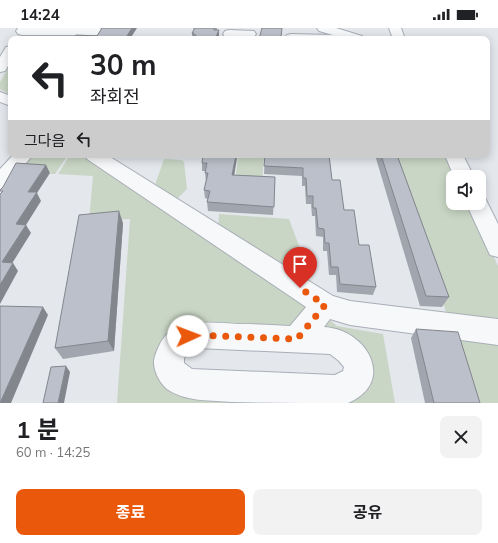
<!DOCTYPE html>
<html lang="ko">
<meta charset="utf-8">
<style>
body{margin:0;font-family:Mulish,"Noto Sans KR",sans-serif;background:#f2f2f2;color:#202124;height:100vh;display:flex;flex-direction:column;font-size:15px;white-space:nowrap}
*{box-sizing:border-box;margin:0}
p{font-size:13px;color:#757577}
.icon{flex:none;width:22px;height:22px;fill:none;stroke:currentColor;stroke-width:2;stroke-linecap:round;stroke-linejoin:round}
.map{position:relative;height:375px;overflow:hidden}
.details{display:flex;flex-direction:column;background:#fff;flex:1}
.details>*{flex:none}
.top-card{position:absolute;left:8px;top:8px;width:482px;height:122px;border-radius:8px;box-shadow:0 2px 10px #0003;background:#fff;color:#202124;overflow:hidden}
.tools{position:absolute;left:446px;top:142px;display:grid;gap:8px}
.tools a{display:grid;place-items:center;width:40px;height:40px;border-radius:8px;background:#fff;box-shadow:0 2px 10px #0003;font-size:20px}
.pin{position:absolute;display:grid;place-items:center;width:34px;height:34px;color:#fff;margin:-41px -17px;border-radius:50% 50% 50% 0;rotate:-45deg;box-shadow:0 0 4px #0007}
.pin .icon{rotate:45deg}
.me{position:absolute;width:44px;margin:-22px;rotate:88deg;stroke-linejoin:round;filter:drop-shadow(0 0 3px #0008)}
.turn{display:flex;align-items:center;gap:14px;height:84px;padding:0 16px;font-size:18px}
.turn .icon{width:52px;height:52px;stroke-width:2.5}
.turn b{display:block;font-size:28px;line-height:34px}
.then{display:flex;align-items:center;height:38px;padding:0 16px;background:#0003;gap:8px;font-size:15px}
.round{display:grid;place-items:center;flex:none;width:42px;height:42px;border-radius:8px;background:#f2f2f2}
.overview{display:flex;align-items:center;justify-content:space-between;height:68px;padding:0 16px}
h1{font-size:24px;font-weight:700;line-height:30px}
.action{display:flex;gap:8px;margin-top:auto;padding:8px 16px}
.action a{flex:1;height:46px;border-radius:8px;background:#ea580c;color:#fff;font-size:16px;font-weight:700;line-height:46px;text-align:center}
.action a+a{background:#f2f2f2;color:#202124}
.status{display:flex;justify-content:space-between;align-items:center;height:28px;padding:0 20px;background:#fff;direction:ltr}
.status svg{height:11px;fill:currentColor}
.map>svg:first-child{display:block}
.green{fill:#c9d6c5}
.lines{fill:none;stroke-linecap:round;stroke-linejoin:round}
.minor-casing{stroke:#a9aeb7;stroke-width:2}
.minor{fill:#f7f8fa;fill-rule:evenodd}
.wall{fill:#a1a5ae}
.shaded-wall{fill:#83868d}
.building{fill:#bbc0ca;stroke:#83868d}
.route{stroke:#ea580c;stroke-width:7;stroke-dasharray:0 12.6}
</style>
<div class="status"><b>14:24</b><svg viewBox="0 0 49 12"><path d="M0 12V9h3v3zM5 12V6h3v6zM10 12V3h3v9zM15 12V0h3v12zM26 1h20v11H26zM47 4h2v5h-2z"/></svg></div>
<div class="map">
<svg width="498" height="375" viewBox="0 0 498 375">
<rect width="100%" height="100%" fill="#e4e7ec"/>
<g class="green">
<path d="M34,6l33,1 1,1 -1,3h-42l2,-3z"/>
<path d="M11,35v32l-11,-6v-7z"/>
<path d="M30,127h38l-13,19h-5l1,-2 -28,-1 -6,-5z"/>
<path d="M70,127h12l231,153 -20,24 -92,-4 -37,49 201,2 -52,-46 13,-16 11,9 46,8 12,69h-278l13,-184 -41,2 4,-45 -35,-2z"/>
<path d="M231,127h33l-4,54 -25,-27 3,-25h-8z"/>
<path d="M394,127h50l11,22h-2v26h15l30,63v52l-51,-3z"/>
<path d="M164,131l18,1 2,2 3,27 -13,13 -20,-14z"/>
<path d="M219,186l70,5 19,51 -1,5 -9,6 -80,-52z"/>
<path d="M454,311l44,3v61h-25z"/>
</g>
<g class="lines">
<g class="minor-casing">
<g id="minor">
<path d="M18,0h82l3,3 -2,3 -4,1h-75l-4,-1 -2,-3z"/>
<path d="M317,0h19l26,8 2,3 -79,-1 2,-3 4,-1 42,1 -14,-4z"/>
<path d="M389,0h12l4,11h-12z"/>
<path d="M229,2l25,1 2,3 -2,3h-29l-2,-3 2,-3z"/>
<path d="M11,18v15l-6,10 -5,1v-15l6,-10z"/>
<path d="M0,64l11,4v10l-11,-4z"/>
<path d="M13,127h20l-14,16 -12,24 -7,2v-28z"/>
<path d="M85,127h22l226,141 17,5 148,18v26l-148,-20 -20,-6 -6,8c43,2 73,55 24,76 -39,0 -77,0 -116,-1 -21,-2 -43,0 -62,-11 -9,-5 -17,-20 -16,-31 1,-5 3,-10 5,-14 13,-30 54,-23 80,-22 17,0 34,1 51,2l16,-19 -219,-148zM197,320l133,6 9,7 5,6 -1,4 -8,4 -143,-6 -8,-6v-5l4,-5z"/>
<path d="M445,127h18l11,22h-20z"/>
<path d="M479,168l6,2 13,26v33l-8,-2 -24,-52h13z"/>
</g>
</g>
<use href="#minor" class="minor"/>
</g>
<g class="wall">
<path d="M193,0h24v2l2,6 -1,3h-26v-6l2,-3z"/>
<path d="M141,127h30l-1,2z"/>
<path d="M203,127h33l-2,20 41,2 -2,38 -65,-4 -1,-9 1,-3 -3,-1 -1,-8 2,-8 -1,-9v-2h-3v-8z"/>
<path d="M265,127h64l3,25 44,107 -3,8 -36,-3 -1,-17h-7l-2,-24h-4v-14l-7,-1 -1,-20h-3l-1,-12h-5l-1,-18h-3v-10l-38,-2z"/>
<path d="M375,127h22l52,142 -7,10 -22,-1z"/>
<path d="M123,195l-9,128 -51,8 -8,-11z"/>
<path d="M416,301l64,74h-55l-14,-65z"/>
</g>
<g class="shaded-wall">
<path d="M132,0h5l-7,11h-5z"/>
<path d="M219,2v6l-1,3h-3z"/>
<path d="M236,127l1,3 -4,25 -1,-8z"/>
<path d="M46,137l4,8 -13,20 4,8 -15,24 5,8 -23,37 -6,-8 26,-70z"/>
<path d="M119,183l4,12 -9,128 -6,-10z"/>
<path d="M13,235l5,8 -18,33v-19z"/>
<path d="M43,279l5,8 -37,88h-11z"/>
<path d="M66,338l4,6 -6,31h-6z"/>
</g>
<g class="building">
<path d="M102,0h30l-7,11h-52l3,-4 21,1z"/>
<path d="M195,0h19v2h5l-4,9h-21l2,-4h-3l1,-2h-2z"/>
<path d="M262,0h20l-1,9 4,1v1h-26z"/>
<path d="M203,127h33l-4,20 43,2 -1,30 -67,-5 3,-11 -6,-1 4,-17h-3l2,-10h-5z"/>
<path d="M265,127h64l3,25h8l4,30h10l5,35h10l7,42 -36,-3 -2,-17h-7l-2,-24h-4l-1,-14 -6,-1 -2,-20h-3v-12h-6l-1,-18h-3v-10l-39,-2z"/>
<path d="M381,127h16l52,142 -23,-1z"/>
<path d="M16,135l30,2 -18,27h9l-21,32 10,1 -24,37 11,1 -13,22v-91l3,-3h-3v-1l3,-3z"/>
<path d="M119,183l-11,130 -53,7 24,-133z"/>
<path d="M0,278l43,1 -43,96z"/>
<path d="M416,301l42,3 22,71h-46z"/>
<path d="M66,338l-8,37h-15l8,-36z"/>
</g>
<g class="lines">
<path class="route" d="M188,308l9,-1 100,4 28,-34 -25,-17"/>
</g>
</svg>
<div class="tools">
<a><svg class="icon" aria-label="sound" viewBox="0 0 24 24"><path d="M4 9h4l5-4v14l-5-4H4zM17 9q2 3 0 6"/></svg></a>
</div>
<div class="pin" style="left:300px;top:260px;background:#d93025"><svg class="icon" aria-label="arrive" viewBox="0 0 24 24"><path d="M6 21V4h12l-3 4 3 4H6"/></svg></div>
<svg class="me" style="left:188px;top:308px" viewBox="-20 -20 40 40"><circle r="19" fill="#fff"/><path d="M0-13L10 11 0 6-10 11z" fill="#ea580c"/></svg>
<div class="top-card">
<div class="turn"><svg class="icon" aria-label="left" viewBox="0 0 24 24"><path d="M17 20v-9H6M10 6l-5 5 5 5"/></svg><div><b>30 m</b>좌회전</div></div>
<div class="then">그다음<svg class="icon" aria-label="left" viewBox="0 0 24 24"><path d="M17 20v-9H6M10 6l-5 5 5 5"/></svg></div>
</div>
</div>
<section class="details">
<div class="overview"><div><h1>1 분</h1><p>60 m · 14:25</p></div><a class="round"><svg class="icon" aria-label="close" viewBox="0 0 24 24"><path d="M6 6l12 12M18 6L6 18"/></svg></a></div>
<div class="action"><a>종료</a><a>공유</a></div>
</section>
